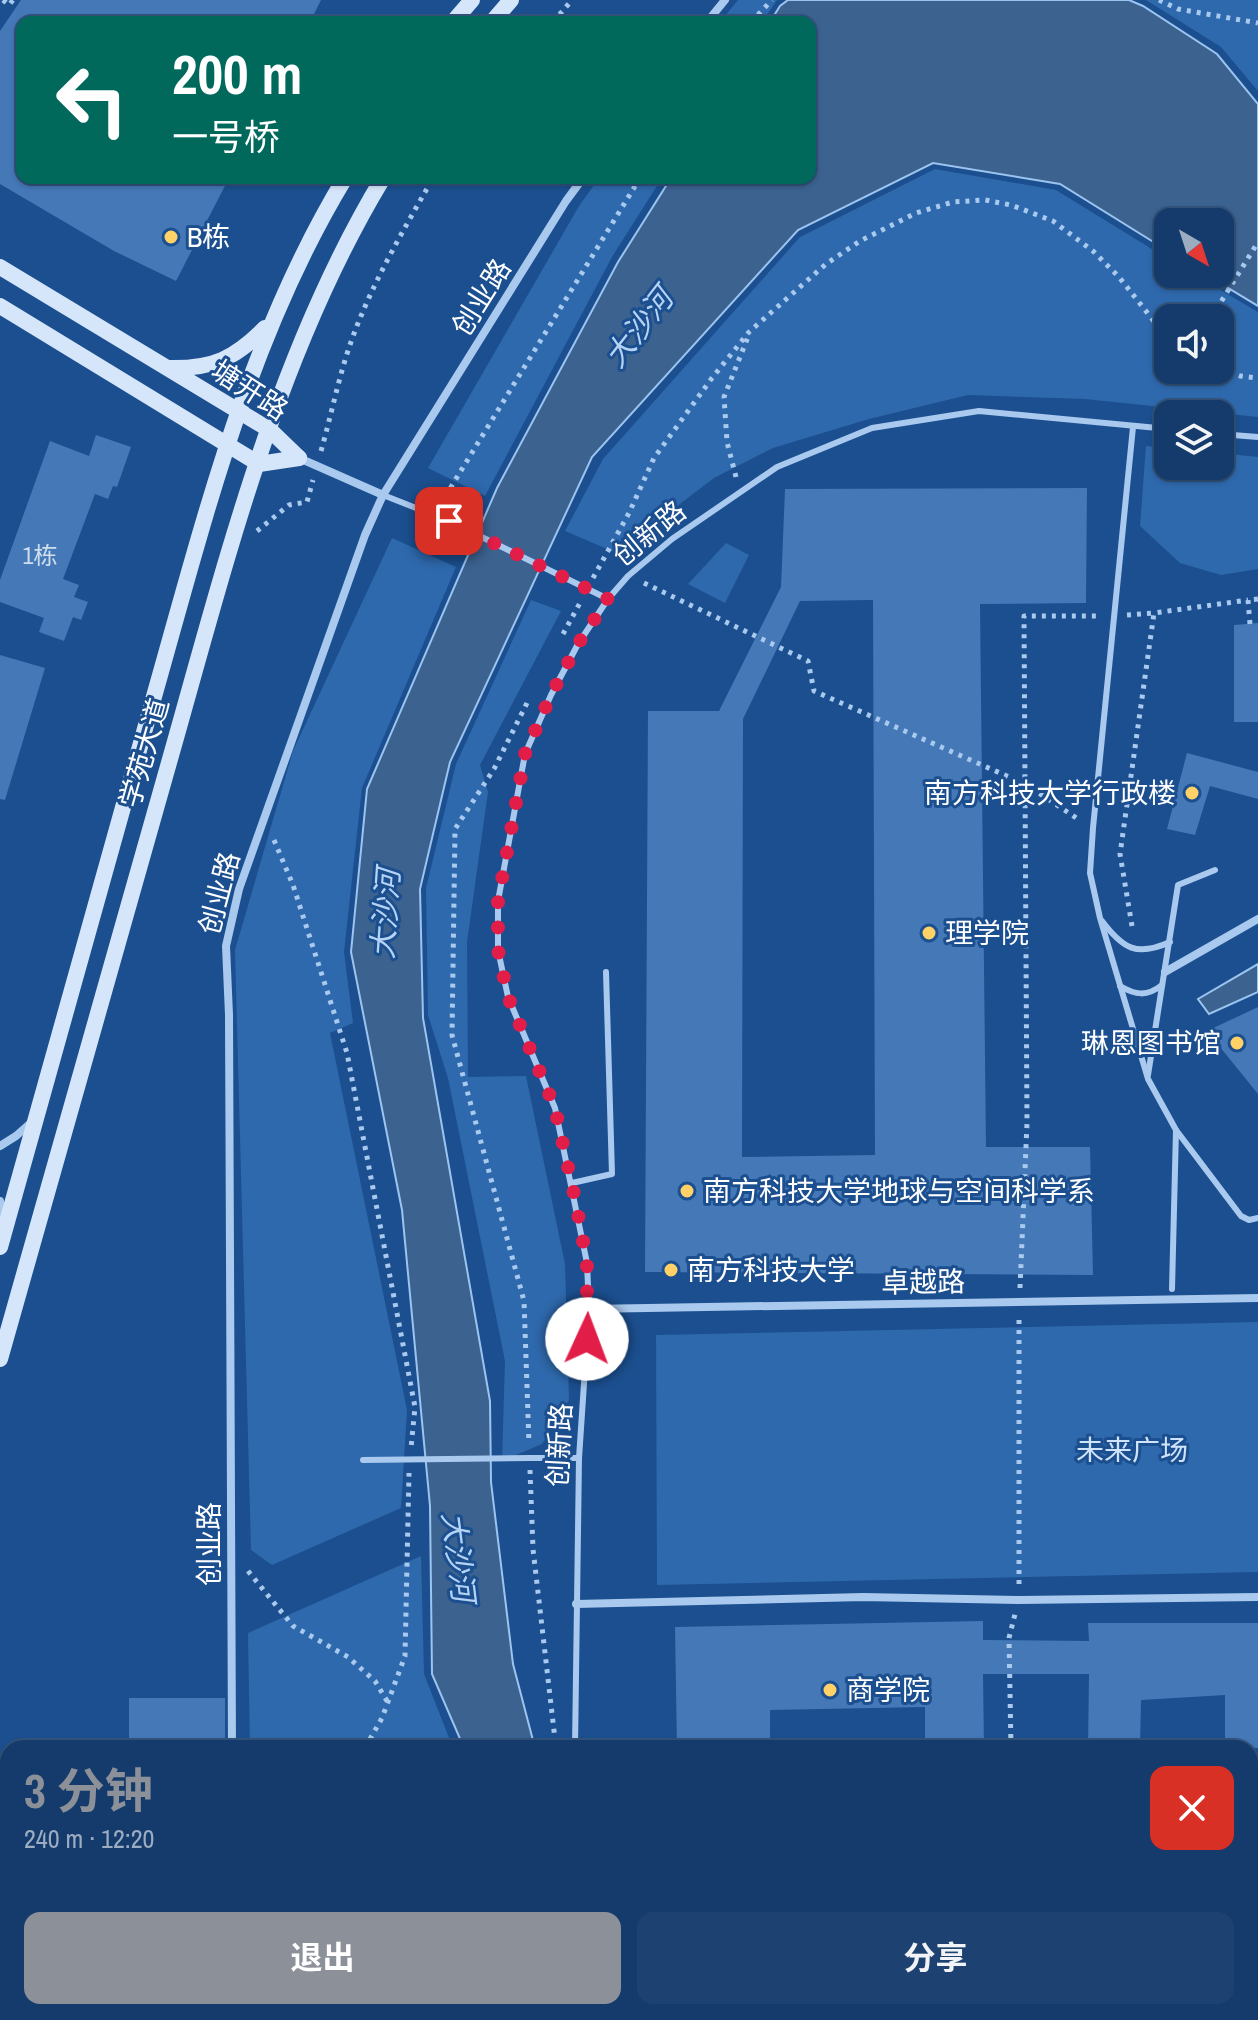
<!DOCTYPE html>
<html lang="zh">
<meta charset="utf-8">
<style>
body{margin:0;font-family:"Archivo Narrow","Noto Sans SC",sans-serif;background:#1d4271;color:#f1f3f6;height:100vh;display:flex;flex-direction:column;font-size:30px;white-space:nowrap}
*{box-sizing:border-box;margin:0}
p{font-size:26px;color:#9dadc1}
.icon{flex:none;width:44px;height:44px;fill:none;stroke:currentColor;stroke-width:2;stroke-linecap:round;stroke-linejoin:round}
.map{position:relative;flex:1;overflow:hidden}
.details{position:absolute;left:0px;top:1740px;width:1258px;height:280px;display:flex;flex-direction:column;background:#143b6b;border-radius:24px 24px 0 0;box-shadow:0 2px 6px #0004,0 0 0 2px #33557e}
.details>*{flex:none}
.hud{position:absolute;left:16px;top:16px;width:800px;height:168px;border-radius:16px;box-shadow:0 2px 6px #0004,0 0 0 2px #33557e;background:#00695c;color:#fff;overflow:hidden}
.needle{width:52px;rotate:141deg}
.fabs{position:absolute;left:1154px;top:208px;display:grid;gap:16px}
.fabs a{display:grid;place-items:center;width:80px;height:80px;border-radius:16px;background:#143b6b;box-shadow:0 2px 6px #0004,0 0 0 2px #33557e;font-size:40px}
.pin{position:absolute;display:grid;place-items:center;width:68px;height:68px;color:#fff;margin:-34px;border-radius:16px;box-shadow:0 4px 12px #0006}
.me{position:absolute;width:88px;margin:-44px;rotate:2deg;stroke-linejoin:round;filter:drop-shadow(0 0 6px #0008)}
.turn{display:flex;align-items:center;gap:28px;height:168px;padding:0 24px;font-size:36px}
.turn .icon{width:104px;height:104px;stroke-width:2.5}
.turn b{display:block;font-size:56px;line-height:68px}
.round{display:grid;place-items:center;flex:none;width:84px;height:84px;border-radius:16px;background:#1d4271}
.headline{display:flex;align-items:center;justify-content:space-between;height:136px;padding:0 24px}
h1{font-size:48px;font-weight:700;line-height:60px;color:#8c9099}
.primary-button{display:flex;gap:16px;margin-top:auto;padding:16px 24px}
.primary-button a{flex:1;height:92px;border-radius:16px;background:#8c9099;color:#fff;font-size:32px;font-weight:700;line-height:92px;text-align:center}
.primary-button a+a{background:#1d4271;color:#f1f3f6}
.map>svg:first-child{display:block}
.green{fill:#2e69ad;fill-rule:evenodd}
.water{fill:#3c6290;stroke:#9cc4f0;stroke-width:2}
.building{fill:#4478b7;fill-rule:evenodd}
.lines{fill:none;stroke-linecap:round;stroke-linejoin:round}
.path{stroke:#a9c9ee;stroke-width:5;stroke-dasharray:4 6;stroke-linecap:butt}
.lane{stroke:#a9c9ee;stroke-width:6}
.street{stroke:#a9c9ee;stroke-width:8}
.secondary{stroke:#d6e6fa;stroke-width:16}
.lane-bridge{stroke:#a9c9ee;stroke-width:6}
.route{stroke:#e11d48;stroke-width:14;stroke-dasharray:0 25.2}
.poi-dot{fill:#ffd166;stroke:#1b4f8f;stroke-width:3}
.labels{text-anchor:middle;stroke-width:6;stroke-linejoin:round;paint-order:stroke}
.number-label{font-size:24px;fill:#d0dded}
.poi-label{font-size:28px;fill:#fff;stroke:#1b4f8f;text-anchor:start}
.street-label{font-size:28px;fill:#fff;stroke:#1b4f8f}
.park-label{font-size:28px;fill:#cfe3fa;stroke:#1b4f8f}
.water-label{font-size:30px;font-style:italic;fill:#b5d3f5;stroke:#1b4f8f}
</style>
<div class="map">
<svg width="1258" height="2020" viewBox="0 0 1258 2020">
<rect width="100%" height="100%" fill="#1b4f8f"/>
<g class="green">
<path d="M738,0h39l-15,22h-42z"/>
<path d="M1146,0h112v91l-37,-44z"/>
<path d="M935,169l121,21 112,69v15h25l65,38v105l-173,-18 -117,-4 -99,24 -96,29 -59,30 -59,45 -34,32 -56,-24 38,-72 197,-222zM1168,318h52v52h-52z"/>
<path d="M599,178h63l-50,79 -127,239 -57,-28 151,-262z"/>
<path d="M1146,446l22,2v18h52v-13l38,4v112l-37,6 -41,-12 -40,-37z"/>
<path d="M392,538l64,29 -94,221 -18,164 9,71 -23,10 77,377 -6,98 -129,57 -21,-15 -16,-600 58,-199z"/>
<path d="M726,543l23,12 -24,48 -37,-19z"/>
<path d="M531,600l30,11 -81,154 8,27 -21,150 1,135 58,-1 39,188 4,136 -27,44 -40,17 3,-100 -57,-283 -20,-63 -2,-127 30,-124z"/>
<path d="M1258,1322v250l-601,13 -1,-250z"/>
<path d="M421,1556l3,118 29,74h-203l-2,-115z"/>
<path d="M253,2012h182l-1,8h-181z"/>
</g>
<g class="water">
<path d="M788,0h341l14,6 74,48 41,50v202l-53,-32h15v-52h-52v29l-108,-67 -127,-21 -135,67 -206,227 -142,305 -30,127 3,129 67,383 1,81 22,182 22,84h-71l-32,-74 -2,-168 -28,-296 -51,-258 16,-163 130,-301 121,-226 53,-84h139v-156h-40l10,-16z"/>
<path d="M1258,964v28l-49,22 -11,-15z"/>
<path d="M445,2012h68l-1,8h-68z"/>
</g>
<g class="building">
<path d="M21,0h300l-11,22h-288v156h207l-53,103 -62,-30 -114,-67v-153z"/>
<path d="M96,435l35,12 -14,40 -4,-1 -5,13 -13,-5 -32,85 16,6 -5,12 14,5 -7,18 -8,-3 -9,24 -25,-9 5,-14 -44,-16v-22l50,-139 39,15z"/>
<path d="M1087,488l-1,115 -106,1 6,543h104l3,128 -448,-3 3,-561h71l62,-124 4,-98zM873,600l2,555 -133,2 1,-438 57,-118z"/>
<path d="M1258,623v99h-24v-97z"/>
<path d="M0,655l45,13 -40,132 -5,-1z"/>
<path d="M1187,753l71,19v27l-48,-13 -15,49 -28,-6z"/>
<path d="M1258,1007v87l-51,-63z"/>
<path d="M983,1621v19l106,1 -1,-18h170v125h-33v-53l-84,5 -1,48h-52l1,-74h-106l1,74h-59v-41l-155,3v38h-93l-2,-121z"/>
<rect x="129" y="1698" width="96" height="50"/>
</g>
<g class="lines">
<g class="path">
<path d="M3,0l6,5 4,-5"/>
<path d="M1159,0l19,9 80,14"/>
<path d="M553,22l19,-22"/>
<path d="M751,22l21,-22"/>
<path d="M1211,318l47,-76"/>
<path d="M1220,369l20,7 18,2"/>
<path d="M321,451c8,-28 14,-56 22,-84 19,-67 56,-129 90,-189"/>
<path d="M736,477l-9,-35 -3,-45 24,-60"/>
<path d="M440,505l200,-327"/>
<path d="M257,531l32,-26 18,-3 6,-22"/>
<path d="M593,578l36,-65 25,-55 58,-80 37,-46 77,-68 34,-23 56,-28 37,-11 32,-2 26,5 42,16 40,30 26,26 49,62"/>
<path d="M644,583l164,78 6,30 211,93 56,37"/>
<path d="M1127,615l27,-2"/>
<path d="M1250,624l-2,-24 10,-1"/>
<path d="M563,634l18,-33"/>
<path d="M527,703l-33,66 -39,60 -3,206 72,266 5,143"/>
<path d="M274,840l19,45 54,168 68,354 -4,41"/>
<path d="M1132,926l-12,-72 34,-241 94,-13"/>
<path d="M1020,1288l7,-165 -3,-507h77"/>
<path d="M530,1470l3,79 23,199"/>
<path d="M248,1571l45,55 55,31 27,24 12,20"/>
<path d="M1019,1584v-266"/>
<path d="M365,1748l17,-30 23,-62 4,-183"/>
<path d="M1011,1748l-2,-110 6,-24"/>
<path d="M1172,1748v-8"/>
<path d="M280,2012v8"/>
<path d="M528,2020l1,-8"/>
<path d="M881,2020l290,-5v-3"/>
</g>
<g class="lane">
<path d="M1133,427l-40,401 -3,45 10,45 48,161 28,51 -4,159"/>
<path d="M1220,434l38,3"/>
<path d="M383,495l66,26 159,78"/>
<path d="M1102,921c21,28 35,36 68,21"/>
<path d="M1120,986c15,9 27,11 42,-1"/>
<path d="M1148,1075l30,-190 37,-15"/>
<path d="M1176,1130l65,86 8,4 9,-2"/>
<path d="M572,1183l40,-9 -6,-202"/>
<path d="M530,1458h49"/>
<path d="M575,1748l4,-290 10,-149 -2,-46 -32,-155 -47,-111 -10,-47v-49l27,-147 26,-59 27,-51 30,-45 20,-23 44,-37 105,-72 95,-39 107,-17 189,18"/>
<path d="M548,2020l2,-8"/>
<path d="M695,2020l8,-8"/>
</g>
<g class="street">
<path d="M707,22l18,-22"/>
<path d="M299,458l84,37"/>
<path d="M1165,972l93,-53"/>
<path d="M0,1146l16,-10 17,-15"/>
<path d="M0,1201l4,18"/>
<path d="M589,1309l669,-11"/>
<path d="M576,1604l287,-7 156,3 239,-3"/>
<path d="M232,1748l-3,-733 -3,-69 13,-57 126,-354 18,-40 183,-294 17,-23"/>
<path d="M231,2020v-8"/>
</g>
<g class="secondary">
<path d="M453,22l19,-22"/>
<path d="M492,22l19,-22"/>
<path d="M0,267l270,163 29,28"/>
<path d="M0,306l259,158 40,-6"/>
<path d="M169,368c44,1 65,-9 96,-40"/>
<path d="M0,1247c52,-185 104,-370 155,-554 50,-176 94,-357 190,-515"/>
<path d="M0,1359c58,-204 116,-409 174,-614 54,-191 105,-395 209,-567"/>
</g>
<path class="lane-bridge" d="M363,1460l167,-2"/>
</g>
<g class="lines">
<path class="route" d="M449,521l159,78 -30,45 -27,51 -26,59 -27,147v49l10,47 47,111 21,95 11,60v76"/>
</g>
<g class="poi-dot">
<circle cx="171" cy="237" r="8"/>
<circle cx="1192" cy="793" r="8"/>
<circle cx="929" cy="933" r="8"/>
<circle cx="1237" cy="1043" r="8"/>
<circle cx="687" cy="1191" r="8"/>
<circle cx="671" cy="1270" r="8"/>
<circle cx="830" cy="1690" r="8"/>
</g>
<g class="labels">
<g class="number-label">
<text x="40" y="564">1栋</text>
</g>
<g class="poi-label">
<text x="187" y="247">B栋</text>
<text x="1176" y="803" text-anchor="end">南方科技大学行政楼</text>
<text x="945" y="943">理学院</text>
<text x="1221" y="1053" text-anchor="end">琳恩图书馆</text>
<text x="703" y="1201">南方科技大学地球与空间科学系</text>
<text x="687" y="1280">南方科技大学</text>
<text x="846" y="1700">商学院</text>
</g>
<g class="street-label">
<text transform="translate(481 297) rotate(-58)" y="10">创业路</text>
<text transform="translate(250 390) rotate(33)" y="10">塘开路</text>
<text transform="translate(649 533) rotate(-39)" y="10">创新路</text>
<text transform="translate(144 753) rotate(-74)" y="10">学苑大道</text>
<text transform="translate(219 893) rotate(-75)" y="10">创业路</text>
<text transform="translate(923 1282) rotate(-1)" y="10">卓越路</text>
<text transform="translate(559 1445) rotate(-87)" y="10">创新路</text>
<text transform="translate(209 1544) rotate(-90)" y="10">创业路</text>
</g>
<g class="park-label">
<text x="1132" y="1460">未来广场</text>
</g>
<g class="water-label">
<text transform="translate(639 328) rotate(-52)" y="10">大沙河</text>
<text transform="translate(386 914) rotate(-86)" y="10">大沙河</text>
<text transform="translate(458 1557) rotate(83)" y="10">大沙河</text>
</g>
</g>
</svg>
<div class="fabs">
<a><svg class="needle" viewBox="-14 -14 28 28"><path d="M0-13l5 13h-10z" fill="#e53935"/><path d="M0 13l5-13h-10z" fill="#9dadc1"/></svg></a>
<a><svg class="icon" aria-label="sound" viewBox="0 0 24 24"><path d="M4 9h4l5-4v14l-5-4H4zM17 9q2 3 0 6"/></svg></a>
<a><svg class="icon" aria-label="layers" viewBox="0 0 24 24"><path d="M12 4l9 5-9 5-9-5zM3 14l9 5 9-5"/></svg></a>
</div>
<div class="pin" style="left:449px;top:521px;background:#d93025"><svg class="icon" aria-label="arrive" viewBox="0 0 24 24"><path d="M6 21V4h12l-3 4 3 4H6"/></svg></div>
<svg class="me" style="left:587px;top:1339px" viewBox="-20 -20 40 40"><circle r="19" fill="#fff"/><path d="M0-13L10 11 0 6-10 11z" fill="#e11d48"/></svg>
<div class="hud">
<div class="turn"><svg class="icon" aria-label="left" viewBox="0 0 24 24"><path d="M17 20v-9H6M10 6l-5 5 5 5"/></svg><div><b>200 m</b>一号桥</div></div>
</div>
<section class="details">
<div class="headline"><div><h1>3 分钟</h1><p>240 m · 12:20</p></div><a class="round" style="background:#d93025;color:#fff"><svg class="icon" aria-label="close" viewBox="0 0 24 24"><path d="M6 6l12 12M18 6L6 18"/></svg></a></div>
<div class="primary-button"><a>退出</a><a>分享</a></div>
</section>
</div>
